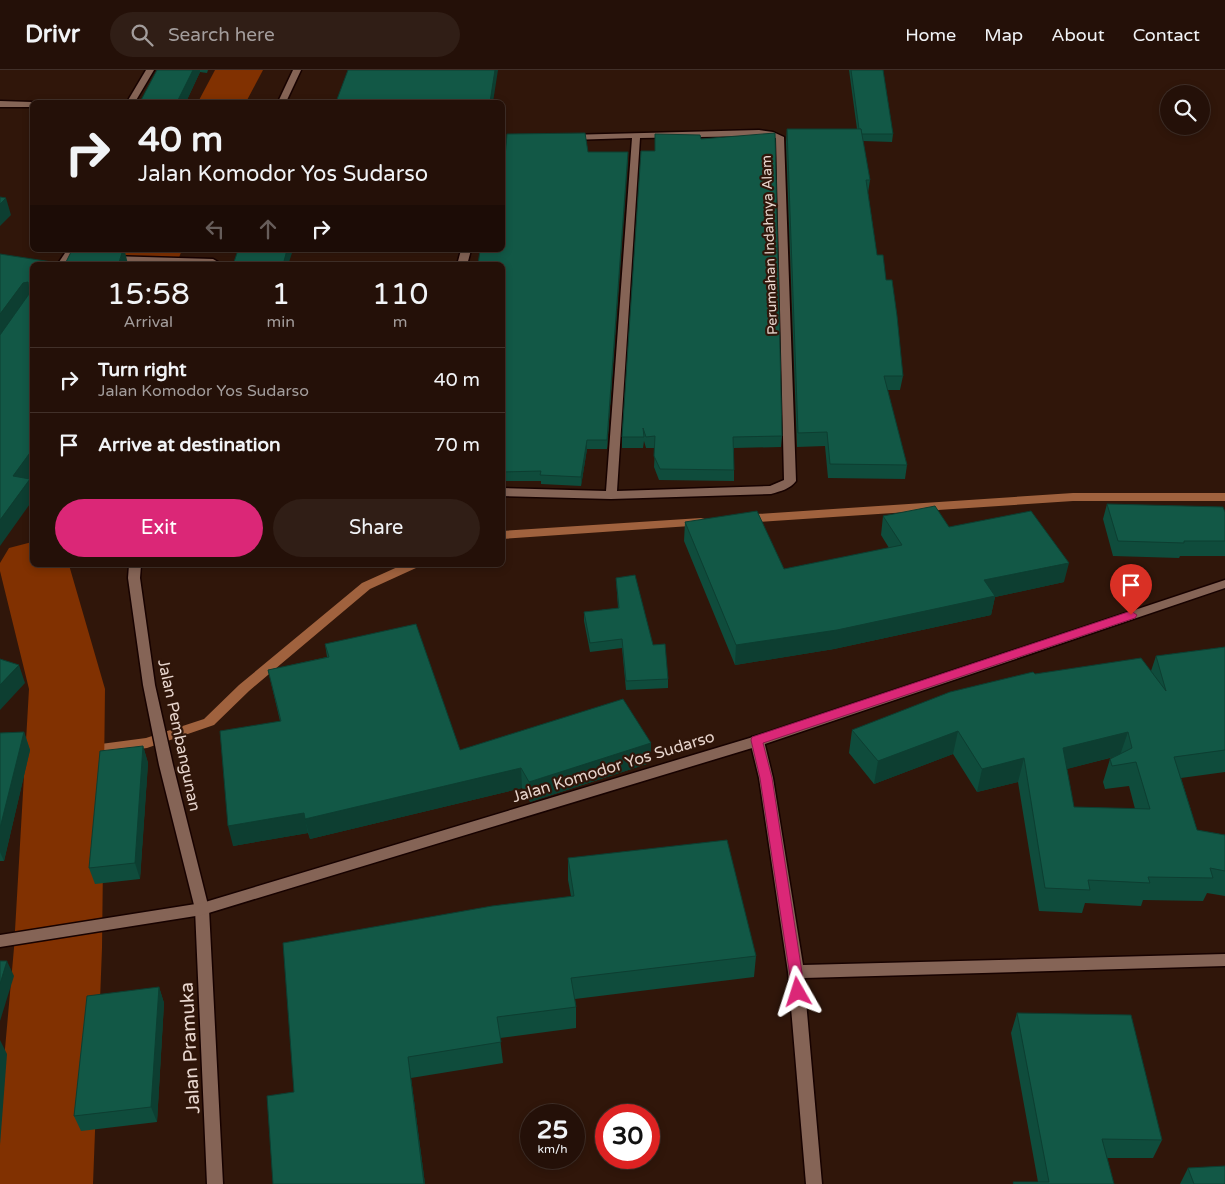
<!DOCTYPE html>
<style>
body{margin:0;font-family:"Varela Round",sans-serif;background:#301e16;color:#f1f3f6;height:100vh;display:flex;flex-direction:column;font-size:19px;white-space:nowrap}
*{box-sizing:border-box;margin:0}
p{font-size:16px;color:#a39d9c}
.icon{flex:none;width:28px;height:28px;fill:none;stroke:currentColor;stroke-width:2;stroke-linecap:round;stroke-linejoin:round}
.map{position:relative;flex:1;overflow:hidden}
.panel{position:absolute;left:30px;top:192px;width:475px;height:305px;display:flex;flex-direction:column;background:#241008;border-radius:8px;box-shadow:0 2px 8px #0003,0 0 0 1px #413029}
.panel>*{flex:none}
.hud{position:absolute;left:30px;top:30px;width:475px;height:152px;border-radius:8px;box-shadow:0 2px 8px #0003,0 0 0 1px #413029;background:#241008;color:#f1f3f6;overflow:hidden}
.buttons{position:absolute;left:1160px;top:15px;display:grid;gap:10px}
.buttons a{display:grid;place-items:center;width:50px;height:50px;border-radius:50%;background:#241008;box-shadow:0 2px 8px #0003,0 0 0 1px #413029;font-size:25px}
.speed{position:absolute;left:520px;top:1034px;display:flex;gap:10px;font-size:25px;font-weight:700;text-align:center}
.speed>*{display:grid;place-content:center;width:65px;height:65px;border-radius:50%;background:#241008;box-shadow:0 2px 8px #0003,0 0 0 1px #413029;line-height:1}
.speed small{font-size:12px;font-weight:400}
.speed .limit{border:8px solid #d22;background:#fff;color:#111}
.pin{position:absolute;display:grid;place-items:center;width:42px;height:42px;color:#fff;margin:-51px -21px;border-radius:50% 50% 50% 0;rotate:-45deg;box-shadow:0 0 5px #0007}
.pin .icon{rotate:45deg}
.me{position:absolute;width:55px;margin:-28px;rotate:354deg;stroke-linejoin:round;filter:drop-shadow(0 0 4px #0008)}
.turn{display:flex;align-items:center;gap:18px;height:105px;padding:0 25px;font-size:22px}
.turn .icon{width:65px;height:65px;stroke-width:2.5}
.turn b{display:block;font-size:35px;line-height:42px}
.lanes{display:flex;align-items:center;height:48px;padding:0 25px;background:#0003;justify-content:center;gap:25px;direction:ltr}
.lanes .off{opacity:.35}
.eta{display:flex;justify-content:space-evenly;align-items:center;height:85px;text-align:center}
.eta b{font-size:30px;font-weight:600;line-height:35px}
.primary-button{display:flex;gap:10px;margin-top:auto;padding:10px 25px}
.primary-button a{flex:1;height:58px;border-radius:30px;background:#db2777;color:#fff;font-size:20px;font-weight:600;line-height:58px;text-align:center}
.primary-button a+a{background:#301e16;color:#f1f3f6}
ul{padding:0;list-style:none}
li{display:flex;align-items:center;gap:15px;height:65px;padding:0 25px;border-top:1px solid #413029}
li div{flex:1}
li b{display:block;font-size:19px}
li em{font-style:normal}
header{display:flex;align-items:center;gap:30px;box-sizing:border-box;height:70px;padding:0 25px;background:#241008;border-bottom:1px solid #413029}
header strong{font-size:24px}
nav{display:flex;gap:28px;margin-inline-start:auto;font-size:18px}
.search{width:350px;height:45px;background:#301e16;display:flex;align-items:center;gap:12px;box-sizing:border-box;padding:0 18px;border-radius:28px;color:#a39d9c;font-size:19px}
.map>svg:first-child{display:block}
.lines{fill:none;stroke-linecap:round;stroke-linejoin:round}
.stream{fill:#a0623e;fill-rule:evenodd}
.river{fill:#813101;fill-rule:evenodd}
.street-casing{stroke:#170200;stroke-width:3}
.secondary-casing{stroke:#170200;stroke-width:3}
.street{fill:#856456;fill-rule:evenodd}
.secondary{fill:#856456;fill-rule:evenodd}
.wall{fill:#0f4c3c;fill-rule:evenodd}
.shaded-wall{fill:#0d3e31}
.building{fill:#125846;stroke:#0d3e31;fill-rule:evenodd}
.route{fill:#db2777;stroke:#8e194d}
.labels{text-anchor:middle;stroke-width:4.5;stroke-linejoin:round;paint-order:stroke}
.far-street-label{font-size:14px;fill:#e7d5cd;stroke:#30160a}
.street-label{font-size:16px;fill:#e7d5cd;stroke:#30160a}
.near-street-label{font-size:19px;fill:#e7d5cd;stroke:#30160a}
</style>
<header>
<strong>Drivr</strong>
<div class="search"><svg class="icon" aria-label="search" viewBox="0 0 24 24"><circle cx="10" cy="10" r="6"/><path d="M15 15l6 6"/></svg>Search here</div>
<nav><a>Home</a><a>Map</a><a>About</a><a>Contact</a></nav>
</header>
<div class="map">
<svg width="1225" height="1114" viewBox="0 0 1225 1114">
<rect width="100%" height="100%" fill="#30160a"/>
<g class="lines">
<g class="stream">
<path d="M1073,423h152v8h-152l-330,22 -6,-4 6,-4z"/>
<path d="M701,448l4,1 2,3 -2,3 -203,14v-8z"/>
<path d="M402,495h16l-2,3 -46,21 -121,102 -35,34 -67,23 -84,11 -5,-1 -2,-4 2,-4 5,-1 83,-11 58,-19 35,-34 123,-102z"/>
</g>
<g class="river">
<path d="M215,0h48l-17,32h-48z"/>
<path d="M126,180h56l-6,15h-56z"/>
<path d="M32,472v23h37l36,124 -3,259 -9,236h-93v-79l14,-157 15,-259 -29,-118v-8l9,-15z"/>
</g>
<g class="street-casing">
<g id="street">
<path d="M146,0h8l-19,32h-8z"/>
<path d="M293,0h8l-15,32h-8z"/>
<path d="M0,31l32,1v5h-32z"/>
<path d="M759,60l14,2 11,5 12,344c-6,8 -15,10 -25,13l-160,5 -109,-3v-8l104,3 26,-353 -62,2 -3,-1v-4zM759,66l17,2 8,342 -14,6 -153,5 23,-353z"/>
<path d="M67,180h10l-10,15h-10z"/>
<path d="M461,180h10l-4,15h-10z"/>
<path d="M110,186l103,3 5,3 -5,3 -106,-4 -2,-2z"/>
<path d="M129,495h12l-1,13 15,107 18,80 36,144 14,275h-16l-12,-275 -36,-144 -16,-80 -15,-107z"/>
<path d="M757,666l5,1 2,4 9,37 30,187 422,-11v12l-421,12 18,206h-16l-18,-212 -29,-194 -9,-37 2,-4z"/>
</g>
</g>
<g class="secondary-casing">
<path id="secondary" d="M1225,510v8l-463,157 -560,170 -202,32v-12l202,-32 551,-166z"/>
</g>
<use href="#street" class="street"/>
<use href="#secondary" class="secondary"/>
</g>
<g class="wall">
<path d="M157,0h51l-1,3 -7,-1 -14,30h-46z"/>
<path d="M849,0h34l10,64 -1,8 -29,-1 7,39 -2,13 9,62 9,25 17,96 -3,14h-13l20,75 -2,14 -77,-1 -3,-32 -28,1 -11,-305 1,-13h70z"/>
<path d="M701,69l81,297 -1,11 -47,1v33l-75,-1 -5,-13 1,-19h-9l-2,-7 -1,7h-21v-11l33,-286z"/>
<path d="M588,82h40l-21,297h-20l-6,37 -40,-2v-3h-39v-216z"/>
<path d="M1107,434l118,8v44h-45l-1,2 -66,-2 -10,-37z"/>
<path d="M883,446l66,11 115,55 -69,15 -4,18 -157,34 -99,16 -51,-124 1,-19 99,47 105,-21 -8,-13z"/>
<path d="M616,508l37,67 15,34v9l-42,2 -4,-42 -32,4 -6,-31v-9l34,-4z"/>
<path d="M325,574l135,106 191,-7 -1,20 -120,39 -8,-14 -212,51 -2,-6 -75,13 47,-125 -12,-51 59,-13z"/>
<path d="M1225,577v125l-44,6 16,52 28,5v61l-18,-3 -4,8 -60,-1 -2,6 -56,-3 -3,10 -43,-2 -21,-129 -41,10 -24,-38 -79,30 -25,-31 3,-23 183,-56 116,-3 5,-15zM1114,687l-4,2 -7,23 2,7 24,-3 6,23 -61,-2 -8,-38z"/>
<path d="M24,662l6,18 -26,111h-4v-128z"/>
<path d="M143,676l5,17 -8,116 -45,5 -6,-16z"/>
<path d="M568,788l188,98 -2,21 -179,22 1,8v21l-76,10 3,25 -92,15 14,106h-152l21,-92 277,-196 -3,-16z"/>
<path d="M159,917l5,16 -7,119 -76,9 -7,-15z"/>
<path d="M1017,943l145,127 -9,18h-46l7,26h-101v-2h25l-27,-149z"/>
<path d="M1188,1098l37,16h-45z"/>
</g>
<g class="shaded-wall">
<path d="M193,0h7v2l-14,30h-9z"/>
<path d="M495,0h3l-5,32h-3z"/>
<path d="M628,82v9l-21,288v-9z"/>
<path d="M6,128l5,17 -11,11v-22z"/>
<path d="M123,180h3l-1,2 3,12v1h-10z"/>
<path d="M287,180h6l-5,15h-5z"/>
<path d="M28,212l4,15 -32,42v-25l23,-31z"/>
<path d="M587,370v9l-6,37v-9z"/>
<path d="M32,380v25l-14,19 -5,-18z"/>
<path d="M30,409l2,7v15l-32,45v-26z"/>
<path d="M1069,493l-5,19 -69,15 -4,18 -157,34 -99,16 1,-20 248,-65z"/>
<path d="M19,595l6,18 -25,27v-25z"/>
<path d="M958,661l-5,23 -79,30 4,-23z"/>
<path d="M24,662l6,18 -26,111 -4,-9v-24z"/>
<path d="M1128,662l-8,23 -64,17 7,-24z"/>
<path d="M651,673l-1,20 -120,39 -1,-20z"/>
<path d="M143,676l5,17 -8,116 -5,-16z"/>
<path d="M1024,688l-6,24 -41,10 5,-23z"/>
<path d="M521,698l1,20 -212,51 -5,-20z"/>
<path d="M304,743l4,20 -75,13 -5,-20z"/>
<path d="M7,891l7,15 -14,45v-37z"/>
<path d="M159,917l5,16 -7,119 -6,-15z"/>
<path d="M0,970l7,14 -7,91z"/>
<path d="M408,987l3,21 14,106h-1z"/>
</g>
<g class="building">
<path d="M157,0h36l-16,32h-37z"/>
<path d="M348,0h147l-5,32h-154z"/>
<path d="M851,0h32l10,64h-32v-5h-2z"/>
<path d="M787,59h74l9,51h-4l11,75h6l3,25h6l5,36 6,60h-19l23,89 -77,-1 -3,-32 -29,1z"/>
<path d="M585,63l3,19h40l-21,288h-20l-6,37 -41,-2 1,-4 -39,1v-207h-24l2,-15h22v-58l5,-58z"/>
<path d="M775,63l7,303 -49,1 1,33 -74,-1 -6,-13 1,-20 -9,1 -3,-9 1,9h-22l19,-286h14v-17l45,1 1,4z"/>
<path d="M0,127l6,1 -6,6z"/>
<path d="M72,180h51l-5,15h-86v185l-19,26 17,3 -30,41v-185l29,-41 -1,-12 -5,1 -23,31v-60l65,10z"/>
<path d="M238,180h49l-4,15h-50z"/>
<path d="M1107,434l116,3 2,5v29h-41v2l-66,-2z"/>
<path d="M935,436l14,21 82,-16 38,52 -85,17 11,16 -158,34 -101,15 -51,-123 72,-11 27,58 118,-24 -19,-29z"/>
<path d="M635,505l18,70 12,-1 3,35 -42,2 -4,-42 -32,4 -6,-31 35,-4 -3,-30z"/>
<path d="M416,554l44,126 163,-51 28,44 -122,39 -8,-14 -216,51 -1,-6 -76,13 -8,-95 61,-10 -13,-51 61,-13 -4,-13z"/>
<path d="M1225,577v103l-51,7 23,73 28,5v36l-15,-3 3,10 -65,-1 2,6 -62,-3 2,10 -45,-2 -21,-130 -42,11 -24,-38 -80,30 -26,-31 98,-38 83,-20 2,2 106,-16 25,33 -10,-35zM1128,662l4,16 -22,11 2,7 24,-4 14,47 -76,-2 -11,-59z"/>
<path d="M0,589l19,6 -19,20z"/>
<path d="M24,662l-24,96v-95z"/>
<path d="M143,676l-8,117 -46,5 11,-117z"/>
<path d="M727,770l29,116 -185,22 5,29 -79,10 4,25 -93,15 16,127h-151l-6,-88 27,-4 -11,-149 209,-37 82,-10 -6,-38z"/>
<path d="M0,891h7l-7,23z"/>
<path d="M159,917l-8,120 -77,9 13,-120z"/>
<path d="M1017,943l114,2 31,125 -60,-1 12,45h-100l-1,-2h36z"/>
<path d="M1225,1096v18h-31l-6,-16z"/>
</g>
<path class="route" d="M1131,541l6,4 -2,3 -372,125 9,35 33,214 -2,4 -5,1 -5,-1 -33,-218 -9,-38 1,-3z"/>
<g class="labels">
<g class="far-street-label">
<text transform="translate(769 175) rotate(-92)" y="5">Perumahan Indahnya Alam</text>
</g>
<g class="street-label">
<text transform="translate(180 665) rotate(78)" y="6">Jalan Pembangunan</text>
<text transform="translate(613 696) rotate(-17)" y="6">Jalan Komodor Yos Sudarso</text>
</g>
<g class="near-street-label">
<text transform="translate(189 978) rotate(-93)" y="7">Jalan Pramuka</text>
</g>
</g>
</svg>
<div class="buttons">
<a><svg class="icon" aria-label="search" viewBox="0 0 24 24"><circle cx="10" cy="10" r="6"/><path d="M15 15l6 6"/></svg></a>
</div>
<div class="speed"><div>25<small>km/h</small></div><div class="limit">30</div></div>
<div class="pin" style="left:1131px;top:545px;background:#d93025"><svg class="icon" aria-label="arrive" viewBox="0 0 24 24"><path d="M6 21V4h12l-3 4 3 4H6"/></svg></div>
<svg class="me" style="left:798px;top:922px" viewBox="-20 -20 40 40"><path d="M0-17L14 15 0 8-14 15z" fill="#db2777" stroke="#fff" stroke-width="4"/></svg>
<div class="hud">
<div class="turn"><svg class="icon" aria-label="right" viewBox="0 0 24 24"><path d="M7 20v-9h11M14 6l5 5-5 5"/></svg><div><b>40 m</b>Jalan Komodor Yos Sudarso</div></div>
<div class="lanes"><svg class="icon off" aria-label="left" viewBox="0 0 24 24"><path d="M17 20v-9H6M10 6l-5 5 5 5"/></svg><svg class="icon off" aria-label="ahead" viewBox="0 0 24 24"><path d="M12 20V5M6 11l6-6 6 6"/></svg><svg class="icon" aria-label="right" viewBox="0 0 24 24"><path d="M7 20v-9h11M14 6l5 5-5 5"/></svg></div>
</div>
<section class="panel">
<div class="eta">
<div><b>15:58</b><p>Arrival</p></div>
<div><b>1</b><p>min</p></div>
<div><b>110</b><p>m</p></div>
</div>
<ul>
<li><svg class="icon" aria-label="right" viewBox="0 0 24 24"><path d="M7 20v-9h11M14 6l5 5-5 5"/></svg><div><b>Turn right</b><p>Jalan Komodor Yos Sudarso</p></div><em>40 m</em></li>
<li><svg class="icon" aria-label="arrive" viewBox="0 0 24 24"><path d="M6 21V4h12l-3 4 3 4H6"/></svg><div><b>Arrive at destination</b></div><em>70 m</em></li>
</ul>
<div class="primary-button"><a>Exit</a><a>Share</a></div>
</section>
</div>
